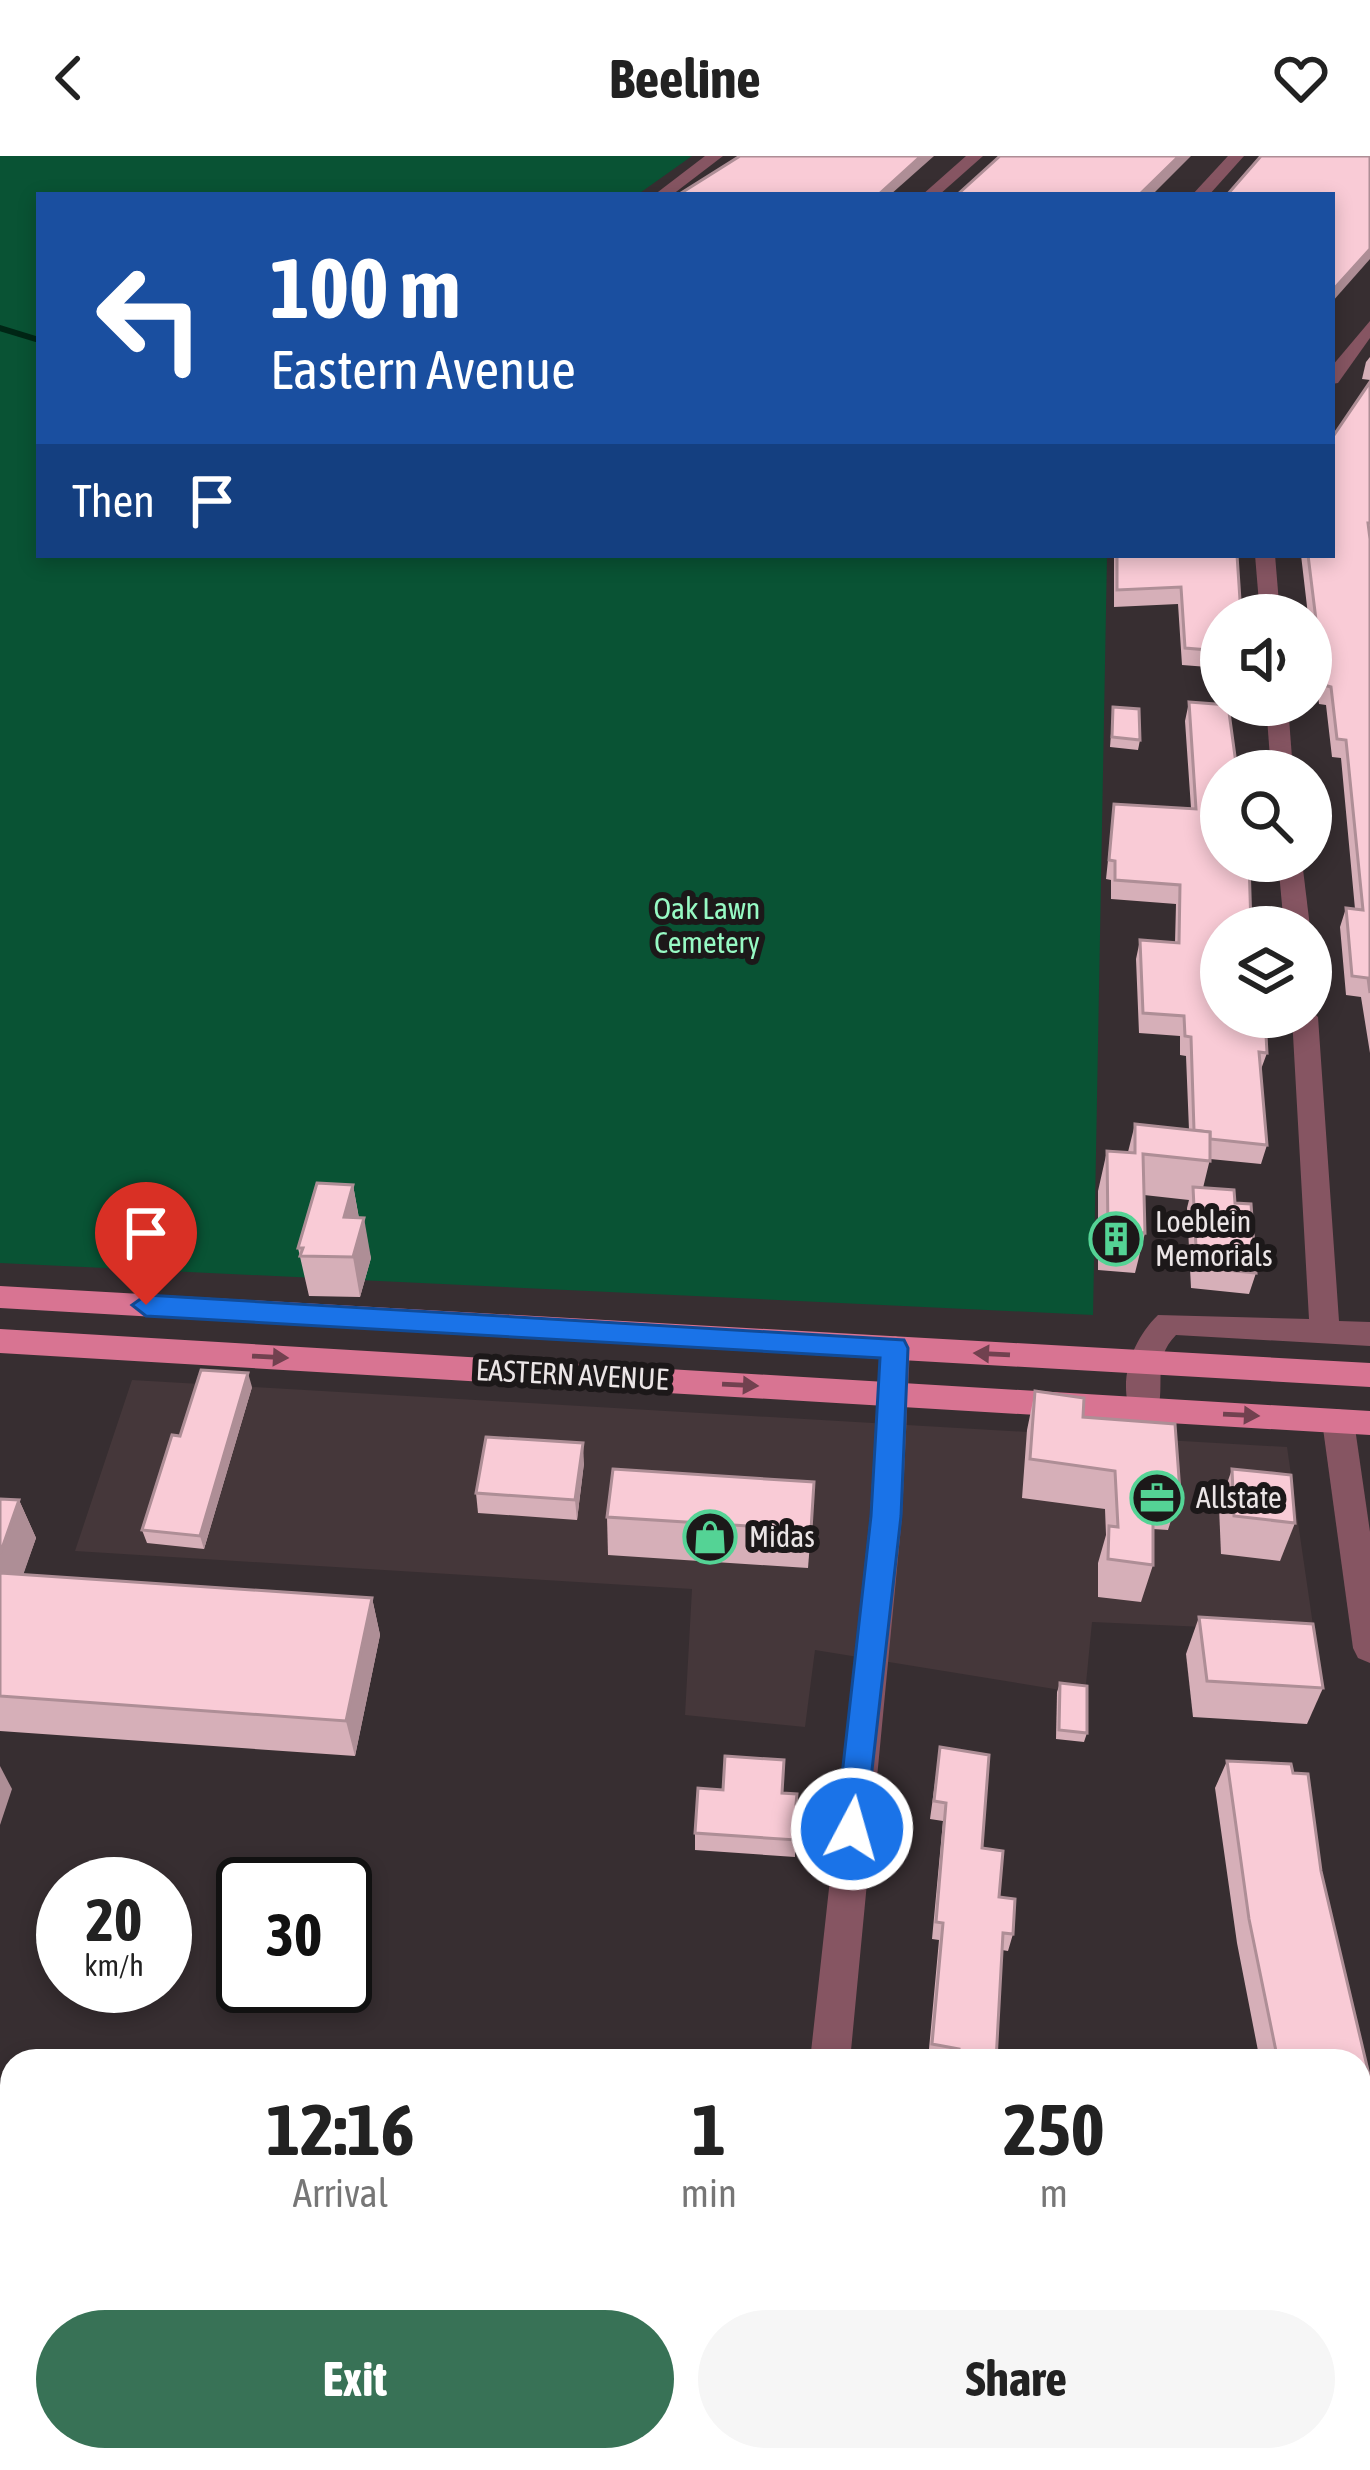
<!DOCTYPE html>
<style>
body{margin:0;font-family:"Asap Condensed",sans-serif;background:#f6f6f6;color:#222;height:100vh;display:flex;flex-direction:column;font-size:45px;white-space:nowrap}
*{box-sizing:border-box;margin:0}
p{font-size:39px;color:#767676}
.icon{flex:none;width:66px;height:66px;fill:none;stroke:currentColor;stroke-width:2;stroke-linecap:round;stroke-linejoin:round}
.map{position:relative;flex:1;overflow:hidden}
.details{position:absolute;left:0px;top:1893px;width:1371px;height:423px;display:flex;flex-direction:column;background:#fff;border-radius:36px 36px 0 0;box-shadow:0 6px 18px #0003}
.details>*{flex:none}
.banner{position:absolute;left:36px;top:36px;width:1299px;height:366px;border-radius:0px;box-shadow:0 6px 18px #0003;background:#1a4fa0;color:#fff;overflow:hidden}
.fabs{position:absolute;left:1200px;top:438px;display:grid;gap:24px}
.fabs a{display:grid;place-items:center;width:132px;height:132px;border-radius:50%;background:#fff;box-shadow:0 6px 18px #0003;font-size:60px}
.speed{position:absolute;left:36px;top:1701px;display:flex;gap:24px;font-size:60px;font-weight:700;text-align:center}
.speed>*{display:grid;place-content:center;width:156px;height:156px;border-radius:50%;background:#fff;box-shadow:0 6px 18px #0003;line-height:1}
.speed small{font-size:30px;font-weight:400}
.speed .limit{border:6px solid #111;border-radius:18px;background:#fff;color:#111}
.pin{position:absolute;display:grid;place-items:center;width:102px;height:102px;color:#fff;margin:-123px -51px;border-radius:50% 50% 50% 0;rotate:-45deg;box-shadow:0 0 12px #0007}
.pin .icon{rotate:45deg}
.me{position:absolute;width:132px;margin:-66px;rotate:6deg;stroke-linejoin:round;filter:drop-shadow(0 0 9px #0008)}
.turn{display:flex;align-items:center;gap:42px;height:252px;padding:0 36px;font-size:54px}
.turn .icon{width:156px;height:156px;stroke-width:2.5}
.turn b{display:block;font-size:84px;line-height:102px}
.then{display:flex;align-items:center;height:114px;padding:0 36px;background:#0003;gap:24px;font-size:45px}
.eta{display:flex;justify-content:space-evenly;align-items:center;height:204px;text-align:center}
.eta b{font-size:72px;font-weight:700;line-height:84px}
.primary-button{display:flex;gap:24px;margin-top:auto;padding:24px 36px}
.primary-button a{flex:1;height:138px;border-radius:72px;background:#387256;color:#fff;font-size:48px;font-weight:700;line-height:138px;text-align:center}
.primary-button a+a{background:#f6f6f6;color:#222}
header{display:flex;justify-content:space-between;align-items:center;height:156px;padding:0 36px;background:#fff;font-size:54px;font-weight:700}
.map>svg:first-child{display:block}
.built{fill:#45373a}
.green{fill:#095334}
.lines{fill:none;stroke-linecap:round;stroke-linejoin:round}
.stream{stroke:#002615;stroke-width:6}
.minor{fill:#865562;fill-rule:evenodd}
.major{fill:#d87492;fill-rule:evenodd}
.wall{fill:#d6afb8}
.shaded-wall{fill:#ae8e96}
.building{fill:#f9cbd6;stroke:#ae8e96;stroke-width:3}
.oneway{fill:#71414f}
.route{fill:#1a73e8;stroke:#114b97;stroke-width:3}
.labels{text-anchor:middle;stroke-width:12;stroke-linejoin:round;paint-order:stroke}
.park-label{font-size:30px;fill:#97fac4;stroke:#1c1819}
.poi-label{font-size:30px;fill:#ebe5e6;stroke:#1c1819;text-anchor:start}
.street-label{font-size:30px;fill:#ebe5e6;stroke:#1c1819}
</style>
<header><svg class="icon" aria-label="back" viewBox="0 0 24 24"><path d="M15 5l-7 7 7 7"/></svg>Beeline<svg class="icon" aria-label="heart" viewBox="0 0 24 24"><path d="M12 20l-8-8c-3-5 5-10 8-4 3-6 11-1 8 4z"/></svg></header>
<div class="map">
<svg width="1370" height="2314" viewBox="0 0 1370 2314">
<rect width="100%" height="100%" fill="#372e31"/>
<path class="built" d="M132,1224l1155,67 27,185 -222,-10 -7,72 -270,-44 -10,77 -120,-12 7,-126 -617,-38z"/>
<path class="green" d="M0,0h692l-55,39h-598v360h1068l-14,760 -1093,-52z"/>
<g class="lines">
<path class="stream" d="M0,172l39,12"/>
<g class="minor">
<path d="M705,0h18l-51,39h-18z"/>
<path d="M966,0h17l-44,39h-17z"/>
<path d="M1228,0h16l-35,39h-17z"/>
<path d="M1370,165v17l-32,45 -6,1v-18z"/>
<path d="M1255,399h20l5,60h-20z"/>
<path d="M1266,549h22l5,66h-22z"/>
<path d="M1278,705h24l8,66h-26z"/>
<path d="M1311,854l7,7 21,304 31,1v24l-194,-11c-26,26 -8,54 -21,83h-22c-17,-35 -1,-78 25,-103l151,4 -17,-302h19z"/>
<path d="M895,1180l11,4 4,8 -8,168 -52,545h-40l60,-545 10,-168 4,-8z"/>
<path d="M1338,1253l11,3 5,9 16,111v131l-12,-5 -5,-10 -31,-227 5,-9z"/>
</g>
<g class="major">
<path d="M0,1130l1370,77v24l-1370,-79z"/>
<path d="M0,1173l1370,82v24l-1370,-82z"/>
</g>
</g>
<g class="wall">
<path d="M1370,201v23l-8,-1 4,-17z"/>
<path d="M1370,226v671l-9,-56 -15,-2 -6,-68 6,-19 9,1 -14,-151 -9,-1 -6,-52 -7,-1 -8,-67v-22h-3l-7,-60h31z"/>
<path d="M1114,399h123l-16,60v53l-39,-3 -4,-61 -64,3z"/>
<path d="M1189,546l32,225 46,126 -7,19 7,73 -6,19 -51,-5 -7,29 32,15 21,70 -7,21 -58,-6 -4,-80 2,-8 -45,-5 1,38 -10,40 -37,-3v-79l9,-40 21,1 7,-28 54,6 -3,-74 -6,-1v-19l-41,-3 -3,-74 4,-19 35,3 1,-39 -65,-5v-19l-5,-1 8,-75 77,4 -6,-87z"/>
<path d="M1113,551l27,33 -2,10 -28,-3z"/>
<path d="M353,1029l6,33 12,40 -11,39 -51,-1 -11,-48z"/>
<path d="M252,1231l-48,162 -57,-6 -5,-13 38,-94z"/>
<path d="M1035,1235l48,26 97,75 -12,38 -15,-1v36l-12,37 -43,-5v-34l8,-28 -1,-26 -83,-11 5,-68z"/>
<path d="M584,1307l-7,57 -99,-7 -2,-20z"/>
<path d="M1232,1313l63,54 -15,38 -59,-7 -2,-47z"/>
<path d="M0,1343l19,1 17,38 -13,36 349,24 8,37 -25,121 -355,-25z"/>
<path d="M607,1361l204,13 -3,38 -200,-13z"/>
<path d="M1199,1461l124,71 -16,36 -114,-7 -7,-63z"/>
<path d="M1060,1527l27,50 -3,9 -28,-3 1,-47z"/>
<path d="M940,1591l42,101 31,86 -5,17 -6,-1 -6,111 -68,-1 11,-120 -7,-1 11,-118 -13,-2z"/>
<path d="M1227,1605l94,110 49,208v48l-6,8 6,335h-41l-3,-10h33v-399h-99l-23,-118 -22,-155z"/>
<path d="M782,1637l27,42 -2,18 -12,-1v5l-100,-7v-17z"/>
</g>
<g class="shaded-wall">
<path d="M921,0h13l-44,39h-12z"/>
<path d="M1179,0h12l-39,39h-13z"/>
<path d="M1370,93v10l-38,43v-11z"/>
<path d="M353,1029l7,40 -16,-8z"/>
<path d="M364,1062l7,40 -11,39 -7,-40z"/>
<path d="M248,1217l4,14 -48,162 -4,-13z"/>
<path d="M583,1287l1,20 -7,57 -2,-20z"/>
<path d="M19,1344l17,38 -25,72 -11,-23v-33z"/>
<path d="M372,1442l8,37 -25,121 -9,-35z"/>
<path d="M0,1610l12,23 -12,36z"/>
</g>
<g class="building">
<path d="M740,0h181l-43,39h-200z"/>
<path d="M1000,0h179l-40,39h-182z"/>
<path d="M1261,0h109v93l-38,42v-96h-105z"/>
<path d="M1370,226v141h-2l2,16v454l-2,-15 -16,-2 -6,-68 17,2 -17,-170 -9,-1 -6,-52 -7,-2 -16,-130h24v-117z"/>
<path d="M1117,399h120l4,60h-20v36l-36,-3 -4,-61 -64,3z"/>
<path d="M1189,546l39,3 9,66h-16v90h28l2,66h-30v90h44l2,36 -8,-1 8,93 -57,-6v-7l-16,-2 -3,-93 -6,-1 -1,-20 -41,-3 -3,-73 39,3 1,-58 -65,-5v-19l-6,-1 5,-56 82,5z"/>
<path d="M1113,551l26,2 1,31 -28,-3z"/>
<path d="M1135,968l75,8v29l-67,-7 2,79 -37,-3 -1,-79 28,2z"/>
<path d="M317,1027l36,2 -9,32 20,1 -11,39 -53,-1 3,-8h-5z"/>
<path d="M1193,1031l41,3 1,13 16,1 5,69 -59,-6z"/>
<path d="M201,1214l47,3 -48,163 -58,-6 30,-95 8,1z"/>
<path d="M1035,1235l49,7 -1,19 92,7 5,68 -27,-2v75l-45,-6 1,-33 9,1 -3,-56 -85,-12z"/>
<path d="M486,1281l97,6 -8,57 -99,-7z"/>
<path d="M613,1313l201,13 -3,48 -204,-13z"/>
<path d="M1232,1313l59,6 4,48 -61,-7z"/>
<path d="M0,1343l19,1 -19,54z"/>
<path d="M0,1417l372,25 -26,123 -346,-25z"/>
<path d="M1199,1461l114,7 10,64 -116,-7z"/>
<path d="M1060,1527l27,3v47l-28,-3z"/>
<path d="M940,1591l49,8 -7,93 21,3 -4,46 16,2 -2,35 -10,-1 -7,128h-38l1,-12 -27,-5 11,-121 -7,-1 10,-119 -12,-2z"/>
<path d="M725,1600l59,4 -2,33 15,1 -1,10 14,1 -1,30 -13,-1v6l-101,-7 3,-45 25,2z"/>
<path d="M1227,1605l64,3 2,9 15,1 13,97 49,208v36h-9l9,49v306h-21l-2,-10h12v-399h-81l-29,-142z"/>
</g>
<defs><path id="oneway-solid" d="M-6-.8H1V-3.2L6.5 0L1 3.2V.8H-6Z" transform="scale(3)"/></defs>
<g class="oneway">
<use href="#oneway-solid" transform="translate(992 1198) rotate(-177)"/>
<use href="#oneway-solid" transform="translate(270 1201) rotate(3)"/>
<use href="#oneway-solid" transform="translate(740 1229) rotate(3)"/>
<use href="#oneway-solid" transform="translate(1241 1259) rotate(3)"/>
</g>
<path class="route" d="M146,1139l758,45 4,8 -7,168 -37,324 -12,5 -12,-5 -4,-11 35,-313 9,-158 -734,-42 -14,-11z"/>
<defs>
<g id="building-ring" transform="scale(2.7)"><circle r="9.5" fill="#1c1819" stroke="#54d395" stroke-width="1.5"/><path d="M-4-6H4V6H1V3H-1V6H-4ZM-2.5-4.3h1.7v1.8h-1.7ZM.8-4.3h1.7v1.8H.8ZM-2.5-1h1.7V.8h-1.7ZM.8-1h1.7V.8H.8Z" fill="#54d395"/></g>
<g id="office-ring" transform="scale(2.7)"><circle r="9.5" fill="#1c1819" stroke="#54d395" stroke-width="1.5"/><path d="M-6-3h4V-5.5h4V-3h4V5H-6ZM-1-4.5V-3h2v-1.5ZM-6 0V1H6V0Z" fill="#54d395"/></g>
<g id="shop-ring" transform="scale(2.7)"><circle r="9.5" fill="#1c1819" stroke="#54d395" stroke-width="1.5"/><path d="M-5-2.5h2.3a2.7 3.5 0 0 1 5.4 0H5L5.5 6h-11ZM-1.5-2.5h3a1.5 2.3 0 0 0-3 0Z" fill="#54d395"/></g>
</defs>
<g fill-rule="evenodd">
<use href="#building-ring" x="1116" y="1083"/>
<use href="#office-ring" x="1157" y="1342"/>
<use href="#shop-ring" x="710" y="1381"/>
</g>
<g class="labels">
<g class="park-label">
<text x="707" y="763">Oak Lawn<tspan x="707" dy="34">Cemetery</tspan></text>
</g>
<g class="poi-label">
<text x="1155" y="1076">Loeblein<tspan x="1155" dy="34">Memorials</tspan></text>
<text x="1196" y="1352">Allstate</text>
<text x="749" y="1391">Midas</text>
</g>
<g class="street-label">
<text transform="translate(572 1219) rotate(3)" y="10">EASTERN AVENUE</text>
</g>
</g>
</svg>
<div class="fabs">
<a><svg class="icon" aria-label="sound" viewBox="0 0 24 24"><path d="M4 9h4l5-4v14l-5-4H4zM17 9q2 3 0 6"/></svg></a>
<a><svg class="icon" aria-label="search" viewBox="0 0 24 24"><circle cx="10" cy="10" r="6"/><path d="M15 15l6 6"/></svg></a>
<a><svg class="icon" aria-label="layers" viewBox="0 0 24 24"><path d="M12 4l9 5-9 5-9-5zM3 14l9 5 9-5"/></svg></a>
</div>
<div class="speed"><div>20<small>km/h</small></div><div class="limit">30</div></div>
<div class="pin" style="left:146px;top:1149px;background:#d93025"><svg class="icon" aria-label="arrive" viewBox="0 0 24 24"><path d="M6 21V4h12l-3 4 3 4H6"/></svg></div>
<svg class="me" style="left:852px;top:1673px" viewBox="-20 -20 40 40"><circle r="17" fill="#1a73e8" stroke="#fff" stroke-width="3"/><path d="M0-11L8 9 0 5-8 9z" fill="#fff"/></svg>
<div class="banner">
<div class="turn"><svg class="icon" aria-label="left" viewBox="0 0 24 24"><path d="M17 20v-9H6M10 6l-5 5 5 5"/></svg><div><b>100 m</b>Eastern Avenue</div></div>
<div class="then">Then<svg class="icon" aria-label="arrive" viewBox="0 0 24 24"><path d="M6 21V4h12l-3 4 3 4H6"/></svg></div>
</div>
<section class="details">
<div class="eta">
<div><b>12:16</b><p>Arrival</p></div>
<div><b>1</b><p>min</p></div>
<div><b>250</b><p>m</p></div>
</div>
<div class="primary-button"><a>Exit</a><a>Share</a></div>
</section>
</div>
